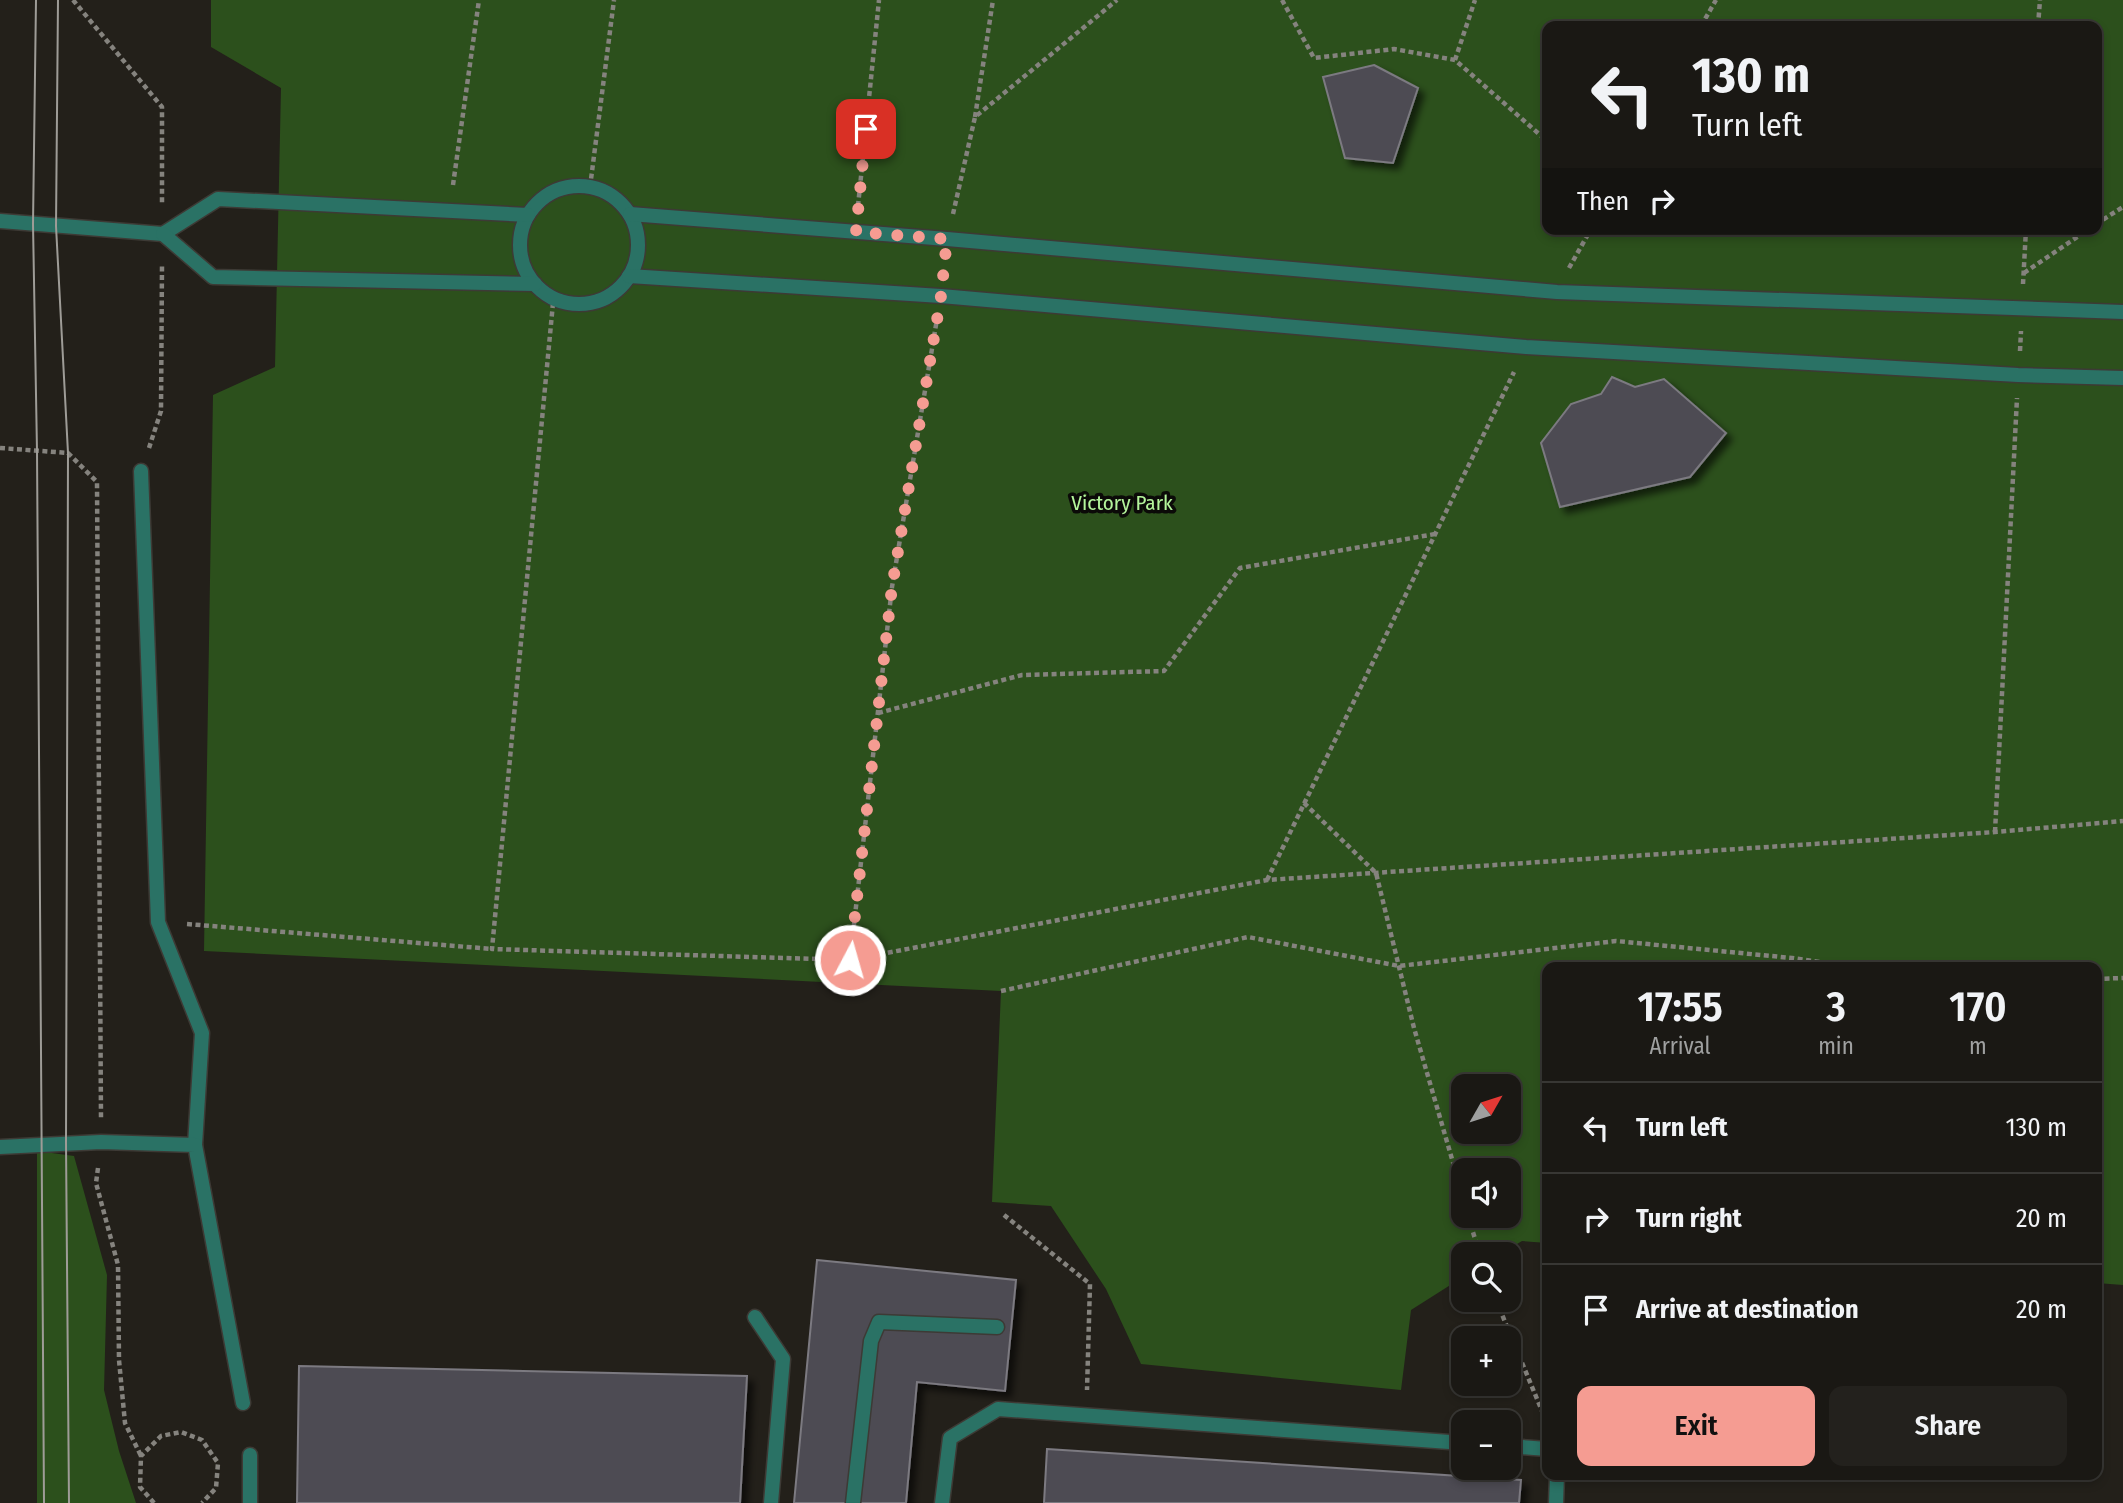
<!DOCTYPE html>
<meta charset="utf-8">
<style>
body{margin:0;font-family:"Fira Sans Condensed",sans-serif;background:#23211d;color:#f1f3f6;height:100vh;display:flex;flex-direction:column;font-size:26px;white-space:nowrap}
*{box-sizing:border-box;margin:0}
p{font-size:23px;color:#9fa0a0}
.icon{flex:none;width:38px;height:38px;fill:none;stroke:currentColor;stroke-width:2;stroke-linecap:round;stroke-linejoin:round}
.map{position:relative;flex:1;overflow:hidden}
.side{position:absolute;left:1542px;top:962px;width:560px;height:518px;display:flex;flex-direction:column;background:#1a1814;border-radius:14px;box-shadow:0 4px 10px #0003,0 0 0 2px #383734}
.side>*{flex:none}
.top-card{position:absolute;left:1542px;top:21px;width:560px;height:214px;border-radius:14px;box-shadow:0 4px 10px #0003,0 0 0 2px #383734;background:#1a1814;color:#f1f3f6;overflow:hidden}
.needle{width:46px;rotate:51deg}
.buttons{position:absolute;left:1451px;top:1074px;display:grid;gap:14px}
.buttons a{display:grid;place-items:center;width:70px;height:70px;border-radius:14px;background:#1a1814;box-shadow:0 4px 10px #0003,0 0 0 2px #383734;font-size:35px}
.pin{position:absolute;display:grid;place-items:center;width:60px;height:60px;color:#fff;margin:-30px;border-radius:14px;box-shadow:0 4px 10px #0006}
.me{position:absolute;width:77px;margin:-38px;rotate:6deg;stroke-linejoin:round;filter:drop-shadow(0 0 5px #0008)}
.turn{display:flex;align-items:center;gap:24px;height:147px;padding:0 35px;font-size:32px}
.turn .icon{width:91px;height:91px;stroke-width:2.5}
.turn b{display:block;font-size:49px;line-height:60px}
.then{display:flex;align-items:center;height:66px;padding:0 35px;background:#0003;gap:14px;font-size:26px}
.eta{display:flex;justify-content:space-evenly;align-items:center;height:119px;text-align:center}
.eta b{font-size:42px;font-weight:600;line-height:49px}
.cta{display:flex;gap:14px;margin-top:auto;padding:14px 35px}
.cta a{flex:1;height:80px;border-radius:14px;background:#f59c92;color:#111;font-size:28px;font-weight:600;line-height:80px;text-align:center}
.cta a+a{background:#23211d;color:#f1f3f6}
ul{padding:0;list-style:none}
li{display:flex;align-items:center;gap:21px;height:91px;padding:0 35px;border-top:2px solid #383734}
li div{flex:1}
li b{display:block;font-size:26px}
li em{font-style:normal}
.map>svg:first-child{display:block}
.green{fill:#2c501c;fill-rule:evenodd}
.building{fill:#4e4c53;stroke:#7c7a81;stroke-width:2;filter:url(#shadow)}
.lines{fill:none;stroke-linecap:round;stroke-linejoin:round}
.lane-casing{stroke:#3d3a35;stroke-width:17}
.street-casing{stroke:#3d3a35;stroke-width:17}
.path{stroke:#85837e;stroke-width:4.5;stroke-dasharray:5 3.5;stroke-linecap:butt}
.lane{stroke:#2a7265;stroke-width:14}
.street{stroke:#2a7265;stroke-width:14}
.tram{stroke:#9e9c97;stroke-width:2}
.route{stroke:#f59c92;stroke-width:12;stroke-dasharray:0 21.6}
.labels{text-anchor:middle;stroke-width:7;stroke-linejoin:round;paint-order:stroke}
.park-label{font-size:21px;fill:#b4f59b;stroke:#0b0a08}
</style>
<div class="map">
<svg width="2123" height="1503" viewBox="0 0 2123 1503">
<defs>
<filter id="shadow"><feDropShadow dx="6" dy="6" stdDeviation="3.5" flood-color="#0009"/></filter>
</defs>
<rect width="100%" height="100%" fill="#23201a"/>
<g class="green">
<path d="M211,0h1912v1285l-26,-2 -1,-315h-549v275l-25,-2 -23,14h-36v22l-52,33 -10,80 -260,-26 -35,-75 -55,-83 -59,-4 9,-211 -797,-40 9,-556 62,-28 6,-279 -70,-41zM1547,26h549v203h-549zM1463,1087h45v45h-45zM1463,1171h45v45h-45z"/>
<path d="M37,1151l37,5 33,119 -3,115 15,61 17,52h-99z"/>
</g>
<g class="building">
<path d="M1374,65l44,23 -25,75 -48,-5 -22,-81z"/>
<path d="M1612,377l23,10 29,-8 62,54 -36,44 -130,30 -19,-64 30,-39 30,-10z"/>
<path d="M817,1260l199,20 -11,111 -88,-9 -11,121h-112z"/>
<path d="M299,1366l448,10 -7,127h-443z"/>
<path d="M1047,1449l474,31 -2,23h-475z"/>
</g>
<g class="lines">
<g class="lane-casing">
<g id="lane">
<path d="M141,471l17,451 44,111 -7,112"/>
<path d="M0,1147l101,-5 94,3 48,258"/>
<path d="M755,1317l28,42 -12,144"/>
<path d="M1508,1446l39,3"/>
<path d="M250,1455v48"/>
<path d="M853,1503l18,-162 8,-19 118,5"/>
<path d="M942,1503l8,-65 48,-29 465,34"/>
<path d="M1556,1503l1,-28"/>
</g>
</g>
<g class="street-casing">
<g id="street">
<circle cx="579" cy="245" r="59"/>
<path d="M630,214l317,25 610,53 566,20"/>
<path d="M0,221l163,13 55,-35 310,16"/>
<path d="M163,234l50,43 322,7"/>
<path d="M629,276l312,20 585,51 492,28 105,3"/>
</g>
</g>
<g class="path">
<path d="M73,0l89,107v98"/>
<path d="M1282,0l32,58 80,-9 61,11 92,81"/>
<path d="M1701,26l15,-26"/>
<path d="M2038,26l2,-26"/>
<path d="M1455,60l20,-60"/>
<path d="M975,117l18,-117"/>
<path d="M453,185l26,-185"/>
<path d="M590,187l24,-187"/>
<path d="M858,206l21,-206"/>
<path d="M953,214l22,-97 142,-117"/>
<path d="M2096,224l27,-17"/>
<path d="M1569,268l22,-39"/>
<path d="M2024,273l65,-44"/>
<path d="M2023,284l3,-55"/>
<path d="M553,303l-61,646 358,11 417,-80 728,-48 128,-11"/>
<path d="M2020,351l1,-20"/>
<path d="M0,448l68,5 29,29 4,636"/>
<path d="M149,448l12,-37 1,-145"/>
<path d="M878,713l144,-38 142,-4 76,-103 195,-34"/>
<path d="M1304,803l72,70 38,155 49,169"/>
<path d="M1995,832l22,-434"/>
<path d="M1267,880l247,-508"/>
<path d="M187,924l305,25"/>
<path d="M850,960l42,-373 45,-268"/>
<path d="M2096,979l27,-1"/>
<path d="M1001,991l247,-54 151,29 217,-25 176,17 68,10"/>
<path d="M98,1168l-2,15 22,82 1,95 6,63 16,33"/>
<path d="M1004,1215l86,69 -3,106"/>
<path d="M1468,1216l12,39"/>
<path d="M1496,1300l51,123"/>
<path d="M154,1503l-14,-16 1,-31 20,-20 20,-4 21,8 16,23 -2,25 -14,15"/>
</g>
<use href="#lane" class="lane"/>
<use href="#street" class="street"/>
<g class="tram">
<path d="M36,0l-3,224 4,227 7,1052"/>
<path d="M58,0l-2,226 12,227 -2,690 3,360"/>
</g>
</g>
<g class="lines">
<path class="route" d="M850,960l42,-373 49,-291 6,-57 -91,-7 10,-103"/>
</g>
<g class="labels">
<g class="park-label">
<text x="1122" y="510">Victory Park</text>
</g>
</g>
</svg>
<div class="buttons">
<a><svg class="needle" viewBox="-14 -14 28 28"><path d="M0-13l5 13h-10z" fill="#e53935"/><path d="M0 13l5-13h-10z" fill="#9fa0a0"/></svg></a>
<a><svg class="icon" aria-label="sound" viewBox="0 0 24 24"><path d="M4 9h4l5-4v14l-5-4H4zM17 9q2 3 0 6"/></svg></a>
<a><svg class="icon" aria-label="search" viewBox="0 0 24 24"><circle cx="10" cy="10" r="6"/><path d="M15 15l6 6"/></svg></a>
<a>+</a>
<a>−</a>
</div>
<div class="pin" style="left:866px;top:129px;background:#d93025"><svg class="icon" aria-label="arrive" viewBox="0 0 24 24"><path d="M6 21V4h12l-3 4 3 4H6"/></svg></div>
<svg class="me" style="left:850px;top:960px" viewBox="-20 -20 40 40"><circle r="17" fill="#f59c92" stroke="#fff" stroke-width="3"/><path d="M0-11L8 9 0 5-8 9z" fill="#fff"/></svg>
<div class="top-card">
<div class="turn"><svg class="icon" aria-label="left" viewBox="0 0 24 24"><path d="M17 20v-9H6M10 6l-5 5 5 5"/></svg><div><b>130 m</b>Turn left</div></div>
<div class="then">Then<svg class="icon" aria-label="right" viewBox="0 0 24 24"><path d="M7 20v-9h11M14 6l5 5-5 5"/></svg></div>
</div>
<section class="side">
<div class="eta">
<div><b>17:55</b><p>Arrival</p></div>
<div><b>3</b><p>min</p></div>
<div><b>170</b><p>m</p></div>
</div>
<ul>
<li><svg class="icon" aria-label="left" viewBox="0 0 24 24"><path d="M17 20v-9H6M10 6l-5 5 5 5"/></svg><div><b>Turn left</b></div><em>130 m</em></li>
<li><svg class="icon" aria-label="right" viewBox="0 0 24 24"><path d="M7 20v-9h11M14 6l5 5-5 5"/></svg><div><b>Turn right</b></div><em>20 m</em></li>
<li><svg class="icon" aria-label="arrive" viewBox="0 0 24 24"><path d="M6 21V4h12l-3 4 3 4H6"/></svg><div><b>Arrive at destination</b></div><em>20 m</em></li>
</ul>
<div class="cta"><a>Exit</a><a>Share</a></div>
</section>
</div>
